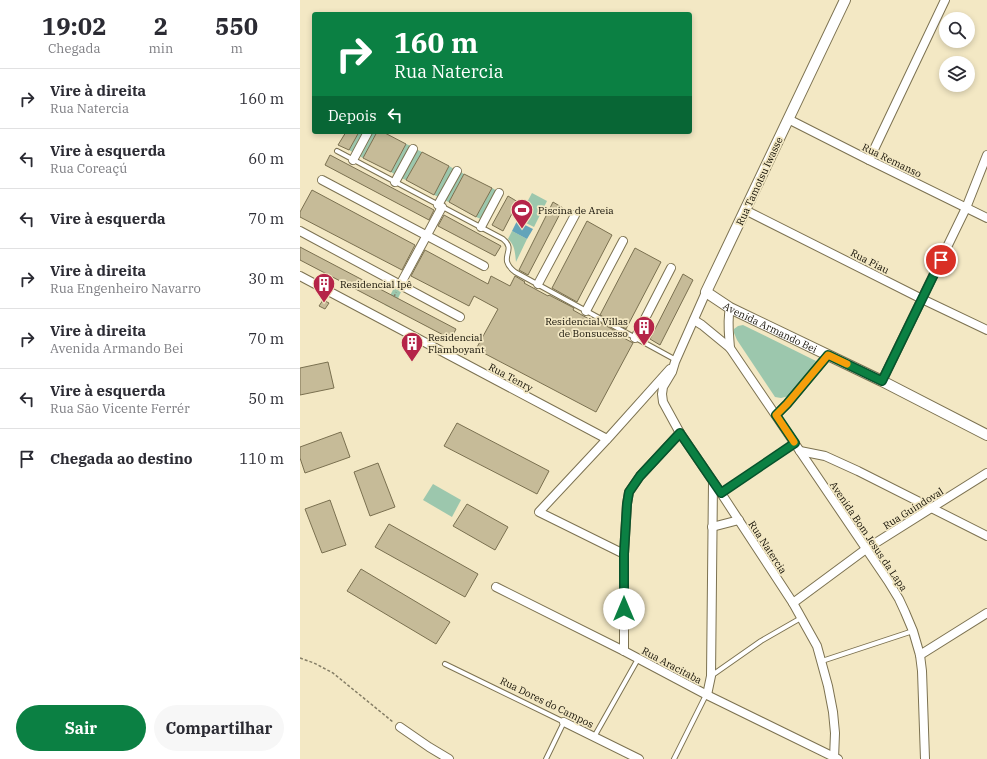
<!DOCTYPE html>
<html lang="pt">
<meta charset="utf-8">
<style>
body{margin:0;font-family:"IBM Plex Serif",serif;background:#f7f7f7;color:#2b2b33;height:100vh;display:flex;flex-direction:column;font-size:15px;white-space:nowrap}
*{box-sizing:border-box;margin:0}
p{font-size:13px;color:#7c7c81}
.icon{flex:none;width:22px;height:22px;fill:none;stroke:currentColor;stroke-width:2;stroke-linecap:round;stroke-linejoin:round}
.map{position:relative;flex:1;overflow:hidden}
.drawer{display:flex;flex-direction:column;background:#fff;width:300px}
.drawer>*{flex:none}
.banner{position:absolute;left:12px;top:12px;width:380px;height:122px;border-radius:4px;box-shadow:0 2px 6px #0003;background:#0b8043;color:#fff;overflow:hidden}
.buttons{position:absolute;left:639px;top:12px;display:grid;gap:8px}
.buttons a{display:grid;place-items:center;width:36px;height:36px;border-radius:50%;background:#fff;box-shadow:0 2px 6px #0003;font-size:20px}
.pin{position:absolute;display:grid;place-items:center;width:34px;height:34px;color:#fff;margin:-17px;border:2px solid #fff;border-radius:50%;box-shadow:0 1px 4px #0007}
.me{position:absolute;width:44px;margin:-22px;rotate:0deg;stroke-linejoin:round;filter:drop-shadow(0 0 3px #0008)}
.turn{display:flex;align-items:center;gap:14px;height:84px;padding:0 16px;font-size:18px}
.turn .icon{width:52px;height:52px;stroke-width:2.5}
.turn b{display:block;font-size:28px;line-height:34px}
.then{display:flex;align-items:center;height:38px;padding:0 16px;background:#0003;gap:8px;font-size:15px}
.eta{display:flex;justify-content:space-evenly;align-items:center;height:68px;text-align:center}
.eta b{font-size:24px;font-weight:700;line-height:28px}
.action{display:flex;gap:8px;margin-top:auto;padding:8px 16px}
.action a{flex:1;height:46px;border-radius:24px;background:#0b8043;color:#fff;font-size:16px;font-weight:700;line-height:46px;text-align:center}
.action a+a{background:#f7f7f7;color:#2b2b33}
ul{padding:0;list-style:none}
li{display:flex;align-items:center;gap:12px;height:60px;padding:0 16px;border-top:1px solid #e1e1e2}
li div{flex:1}
li b{display:block;font-size:15px}
li em{font-style:normal}
main{display:flex;flex:1;min-height:0}
.map>svg:first-child{display:block}
.green{fill:#9cc7ad}
.water{fill:#63a4ba}
.building{fill:#c6bb98;stroke:#7a7050}
.lines{fill:none;stroke-linecap:round;stroke-linejoin:round}
.service-casing{stroke:#7c7251;stroke-width:6}
.minor-casing{stroke:#7c7251;stroke-width:10}
.tertiary-casing{stroke:#7c7251;stroke-width:12}
.path{stroke:#857e66;stroke-width:1.5;stroke-dasharray:3 2;stroke-linecap:butt}
.service{stroke:#fff;stroke-width:4}
.minor{stroke:#fff;stroke-width:8}
.tertiary{stroke:#fff;stroke-width:10}
.route-casing{stroke:#07532c;stroke-width:10}
.route{stroke:#0b8043;stroke-width:7}
.slow{stroke:#f59e0b;stroke-width:7}
.labels{text-anchor:middle;stroke-width:3.5;stroke-linejoin:round;paint-order:stroke}
.street-label{font-size:10px;fill:#130f04;stroke:#f3e8c4}
.poi-label{font-size:10px;fill:#130f04;stroke:#f3e8c4;text-anchor:start}
</style>
<main>
<section class="drawer">
<div class="eta">
<div><b>19:02</b><p>Chegada</p></div>
<div><b>2</b><p>min</p></div>
<div><b>550</b><p>m</p></div>
</div>
<ul>
<li><svg class="icon" aria-label="right" viewBox="0 0 24 24"><path d="M7 20v-9h11M14 6l5 5-5 5"/></svg><div><b>Vire à direita</b><p>Rua Natercia</p></div><em>160 m</em></li>
<li><svg class="icon" aria-label="left" viewBox="0 0 24 24"><path d="M17 20v-9H6M10 6l-5 5 5 5"/></svg><div><b>Vire à esquerda</b><p>Rua Coreaçú</p></div><em>60 m</em></li>
<li><svg class="icon" aria-label="left" viewBox="0 0 24 24"><path d="M17 20v-9H6M10 6l-5 5 5 5"/></svg><div><b>Vire à esquerda</b></div><em>70 m</em></li>
<li><svg class="icon" aria-label="right" viewBox="0 0 24 24"><path d="M7 20v-9h11M14 6l5 5-5 5"/></svg><div><b>Vire à direita</b><p>Rua Engenheiro Navarro</p></div><em>30 m</em></li>
<li><svg class="icon" aria-label="right" viewBox="0 0 24 24"><path d="M7 20v-9h11M14 6l5 5-5 5"/></svg><div><b>Vire à direita</b><p>Avenida Armando Bei</p></div><em>70 m</em></li>
<li><svg class="icon" aria-label="left" viewBox="0 0 24 24"><path d="M17 20v-9H6M10 6l-5 5 5 5"/></svg><div><b>Vire à esquerda</b><p>Rua São Vicente Ferrér</p></div><em>50 m</em></li>
<li><svg class="icon" aria-label="arrive" viewBox="0 0 24 24"><path d="M6 21V4h12l-3 4 3 4H6"/></svg><div><b>Chegada ao destino</b></div><em>110 m</em></li>
</ul>
<div class="action"><a>Sair</a><a>Compartilhar</a></div>
</section>
<div class="map">
<svg width="687" height="759" viewBox="0 0 687 759">
<rect width="100%" height="100%" fill="#f3e8c4"/>
<g class="green">
<path d="M59,132h7l-12,21 -5,-3z"/>
<path d="M70,132h7l-14,26 -5,-3z"/>
<path d="M106,144l5,2 -15,29 -5,-3z"/>
<path d="M116,149l6,3 -16,28 -5,-2z"/>
<path d="M149,166l5,3 -15,28 -5,-2z"/>
<path d="M159,171l5,3 -15,28 -5,-2z"/>
<path d="M192,188l5,3 -16,28 -5,-2z"/>
<path d="M232,193l15,8 -13,26 -16,-8z"/>
<path d="M212,231l15,8 -11,23c-1,-9 -1,-17 -8,-23z"/>
<path d="M94,288l7,4 -8,17 -8,-4z"/>
<path d="M443,325l73,36 -27,35 -8,2 -6,-1 -38,-57 -3,-7v-4l4,-3z"/>
<path d="M133,484l28,16 -9,17 -29,-17z"/>
</g>
<path class="water" d="M217,221l16,8 -6,10 -15,-8z"/>
<g class="building">
<path d="M46,132h13l-10,18 -11,-5z"/>
<path d="M77,132h6l23,12 -15,28 -28,-14z"/>
<path d="M122,152l27,14 -15,29 -28,-15z"/>
<path d="M30,155l104,55 -5,10 -104,-55z"/>
<path d="M164,174l28,14 -16,29 -27,-15z"/>
<path d="M12,190l103,55 -13,25 -102,-53v-5z"/>
<path d="M208,196l10,6 -15,29 -11,-6z"/>
<path d="M253,202l10,6 -35,67 -9,-5z"/>
<path d="M144,215l57,31 -6,10 -57,-30z"/>
<path d="M287,221l25,14 -35,67 -25,-14z"/>
<path d="M0,247l156,82 -5,10 -151,-79z"/>
<path d="M335,248l26,14 -35,67 -26,-14z"/>
<path d="M125,250l63,34 3,-8 19,10 5,-10 10,6 -1,1 24,13 1,-1 25,13 -1,2 23,13 1,-2 26,14 -1,2 11,6 -37,69 -120,-63 22,-40 -24,-13 -5,10 -58,-30z"/>
<path d="M383,274l10,6 -33,65 -10,-6z"/>
<path d="M23,300l6,3 -4,6 -6,-3z"/>
<path d="M28,362l6,26 -34,7v-27z"/>
<path d="M157,423l92,48 -12,23 -93,-48z"/>
<path d="M41,432l9,25 -45,16 -5,-15v-11z"/>
<path d="M78,463l17,44 -25,9 -16,-44z"/>
<path d="M30,500l16,45 -24,8 -17,-44z"/>
<path d="M167,504l41,23 -13,23 -42,-24z"/>
<path d="M89,524l89,50 -13,23 -90,-50z"/>
<path d="M61,569l89,53 -14,22 -89,-53z"/>
</g>
<g class="lines">
<g class="service-casing">
<g id="service">
<path d="M37,151l166,88c15,12 -7,18 12,33l161,88"/>
<path d="M421,493l73,-50"/>
<path d="M522,661l91,-30"/>
<path d="M145,664l119,58 -18,37"/>
<path d="M411,676l50,-35 40,-23"/>
<path d="M294,737l44,-78"/>
<path d="M374,759l32,-64"/>
</g>
</g>
<g class="minor-casing">
<g id="minor">
<path d="M488,119l81,41 118,58"/>
<path d="M53,160l15,-28"/>
<path d="M569,160l76,-160"/>
<path d="M22,180l162,86"/>
<path d="M95,182l18,-33"/>
<path d="M138,205l19,-34"/>
<path d="M445,210l177,89 65,31"/>
<path d="M181,227l18,-34"/>
<path d="M0,231l160,86"/>
<path d="M0,276l307,163"/>
<path d="M238,284l37,-69"/>
<path d="M100,285l42,-78"/>
<path d="M406,292l-31,70 -3,10 -9,15 -1,7 1,8 17,31 41,60 72,110 24,43 11,40 5,26 2,21 -1,26"/>
<path d="M430,308c-3,13 -1,26 0,40"/>
<path d="M286,311l37,-70"/>
<path d="M394,320l8,5 28,23 158,233 11,18 6,13 8,19 7,24 2,16 3,88"/>
<path d="M335,338l36,-70"/>
<path d="M582,381l84,-173 21,-53"/>
<path d="M476,415l11,-11 41,-49"/>
<path d="M500,451l25,5 33,15 129,65"/>
<path d="M412,527l27,-7"/>
<path d="M324,554l-85,-42 71,-76 60,-67"/>
<path d="M196,587l128,64 83,44 131,64"/>
<path d="M493,603l73,-54 121,-76"/>
<path d="M324,651v-97l3,-50 2,-12 11,-16 40,-43"/>
<path d="M620,655l67,-42"/>
<path d="M407,695l4,-19 2,-194"/>
<path d="M264,722l75,37"/>
<path d="M100,727l29,20 20,12"/>
</g>
</g>
<g class="tertiary-casing">
<g id="tertiary">
<path id="s1" d="M545,0l-139,292 24,16 152,73 105,54"/>
</g>
</g>
<g class="path">
<path d="M94,297l2,-5"/>
<path d="M0,658l14,5 19,10 60,49"/>
</g>
<use href="#service" class="service"/>
<use href="#minor" class="minor"/>
<use href="#tertiary" class="tertiary"/>
</g>
<g class="lines">
<g class="route-casing">
<path id="route" d="M324,609v-55l3,-50 2,-12 11,-16 40,-43 41,60 74,-50 -19,-28 11,-11 41,-49 54,26 59,-121"/>
</g>
<use href="#route" class="route"/>
<path class="slow" d="M494,442l-18,-27 11,-11 41,-49 19,9"/>
</g>
<defs>
<g id="stadium-pin" transform="scale(1.15)"><path d="M0 17L-7.5 6A9.5 9.5 0 1 1 7.5 6Z" fill="#b52449" stroke="#f3e8c4"/><path d="M0-5a6.5 5 0 1 0 0 10a6.5 5 0 1 0 0-10ZM-3.5-1.8h7v3.6h-7Z" fill="#fff"/></g>
<g id="building-pin" transform="scale(1.15)"><path d="M0 17L-7.5 6A9.5 9.5 0 1 1 7.5 6Z" fill="#b52449" stroke="#f3e8c4"/><path d="M-4-6H4V6H1V3H-1V6H-4ZM-2.5-4.3h1.7v1.8h-1.7ZM.8-4.3h1.7v1.8H.8ZM-2.5-1h1.7V.8h-1.7ZM.8-1h1.7V.8H.8Z" fill="#fff"/></g>
</defs>
<g fill-rule="evenodd">
<use href="#stadium-pin" x="222" y="210"/>
<use href="#building-pin" x="24" y="284"/>
<use href="#building-pin" x="344" y="327"/>
<use href="#building-pin" x="112" y="343"/>
</g>
<g class="labels">
<g class="street-label">
<text transform="translate(592 160) rotate(26)" y="4">Rua Remanso</text>
<text transform="translate(459 181) rotate(-65)" y="4">Rua Tamotsu Iwasse</text>
<text transform="translate(570 261) rotate(27)" y="4">Rua Piau</text>
<text dy="4" stroke="none"><textPath href="#s1" startOffset="397">Avenida Armando Bei</textPath></text>
<text transform="translate(211 377) rotate(28)" y="4">Rua Tenry</text>
<text transform="translate(613 508) rotate(-32)" y="4">Rua Guindoval</text>
<text transform="translate(569 536) rotate(56)" y="4">Avenida Bom Jesus da Lapa</text>
<text transform="translate(468 547) rotate(57)" y="4">Rua Natercia</text>
<text transform="translate(372 665) rotate(28)" y="4">Rua Aracitaba</text>
<text transform="translate(247 702) rotate(26)" y="4">Rua Dores do Campos</text>
</g>
<g class="poi-label">
<text x="238" y="214">Piscina de Areia</text>
<text x="40" y="288">Residencial Ipê</text>
<text x="328" y="325" text-anchor="end">Residencial Villas<tspan x="328" dy="12">de Bonsucesso</tspan></text>
<text x="128" y="341">Residencial<tspan x="128" dy="12">Flamboyant</tspan></text>
</g>
</g>
</svg>
<div class="buttons">
<a><svg class="icon" aria-label="search" viewBox="0 0 24 24"><circle cx="10" cy="10" r="6"/><path d="M15 15l6 6"/></svg></a>
<a><svg class="icon" aria-label="layers" viewBox="0 0 24 24"><path d="M12 4l9 5-9 5-9-5zM3 14l9 5 9-5"/></svg></a>
</div>
<div class="pin" style="left:641px;top:260px;background:#d93025"><svg class="icon" aria-label="arrive" viewBox="0 0 24 24"><path d="M6 21V4h12l-3 4 3 4H6"/></svg></div>
<svg class="me" style="left:324px;top:609px" viewBox="-20 -20 40 40"><circle r="19" fill="#fff"/><path d="M0-13L10 11 0 6-10 11z" fill="#0b8043"/></svg>
<div class="banner">
<div class="turn"><svg class="icon" aria-label="right" viewBox="0 0 24 24"><path d="M7 20v-9h11M14 6l5 5-5 5"/></svg><div><b>160 m</b>Rua Natercia</div></div>
<div class="then">Depois<svg class="icon" aria-label="left" viewBox="0 0 24 24"><path d="M17 20v-9H6M10 6l-5 5 5 5"/></svg></div>
</div>
</div>
</main>
